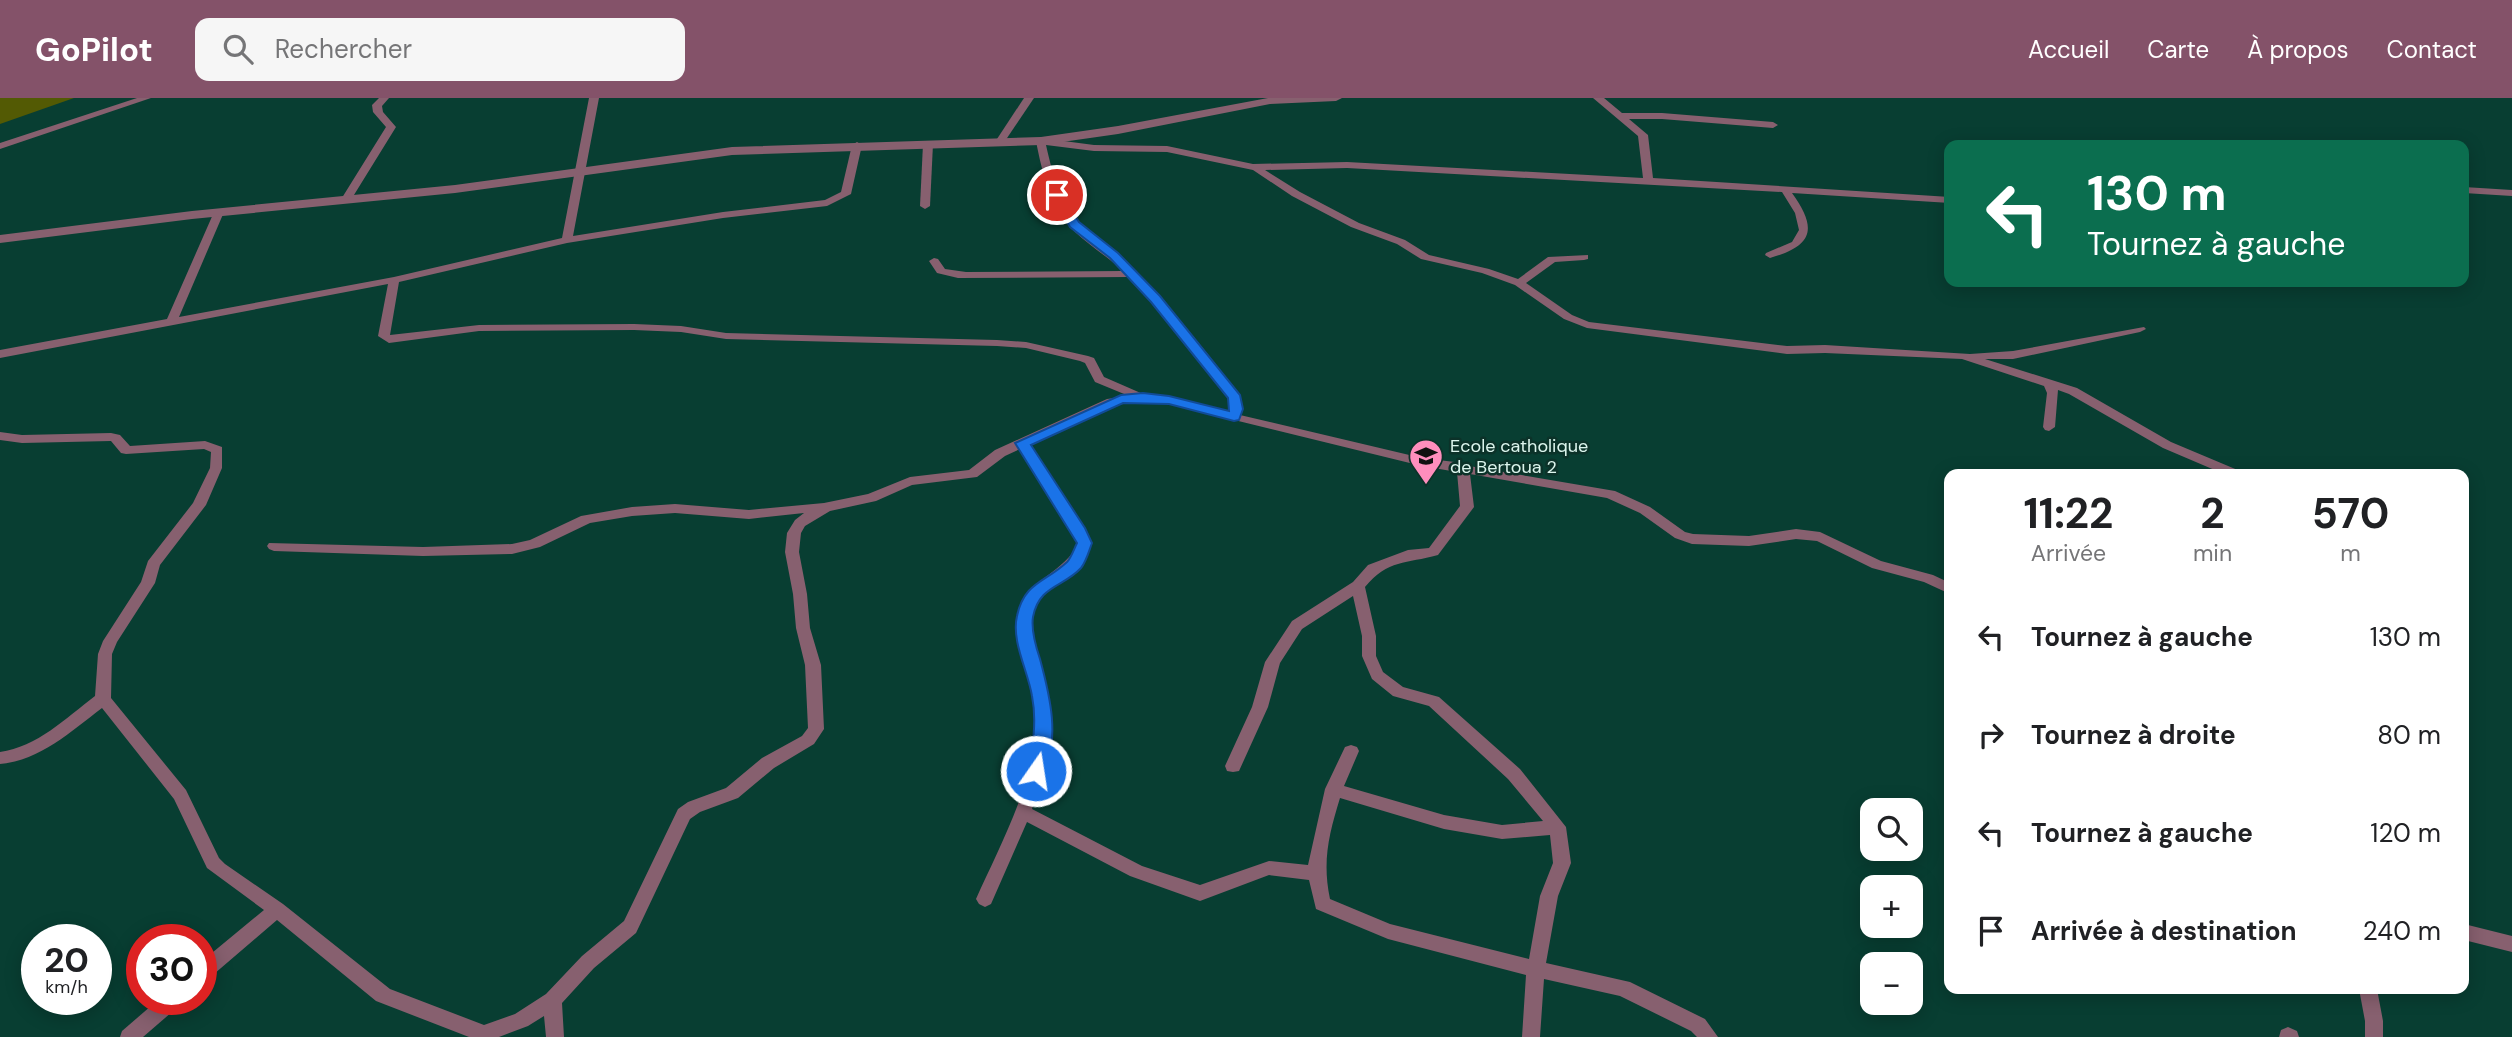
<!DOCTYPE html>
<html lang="fr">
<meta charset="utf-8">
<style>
body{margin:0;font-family:"DM Sans",sans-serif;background:#f6f6f6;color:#202124;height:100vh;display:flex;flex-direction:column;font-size:26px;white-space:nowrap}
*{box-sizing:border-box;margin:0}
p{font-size:23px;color:#757577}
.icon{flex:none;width:38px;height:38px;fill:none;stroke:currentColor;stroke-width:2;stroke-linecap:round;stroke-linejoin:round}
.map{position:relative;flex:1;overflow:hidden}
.panel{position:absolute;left:1944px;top:371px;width:525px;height:525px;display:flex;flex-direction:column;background:#fff;border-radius:14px;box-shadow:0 4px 18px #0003}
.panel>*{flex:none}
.guide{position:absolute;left:1944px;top:42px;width:525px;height:147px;border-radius:14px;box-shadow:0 4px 18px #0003;background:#0b6e4f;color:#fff;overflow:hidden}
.controls{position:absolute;left:1860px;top:700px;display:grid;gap:14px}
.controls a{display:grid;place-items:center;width:63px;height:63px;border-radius:14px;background:#fff;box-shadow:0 4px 18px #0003;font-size:35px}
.speed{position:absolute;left:21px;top:826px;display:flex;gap:14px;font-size:35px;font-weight:700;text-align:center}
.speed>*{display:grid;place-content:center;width:91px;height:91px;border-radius:50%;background:#fff;box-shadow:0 4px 18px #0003;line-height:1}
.speed small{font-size:18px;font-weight:400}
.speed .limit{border:10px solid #d22;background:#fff;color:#111}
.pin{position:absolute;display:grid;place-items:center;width:60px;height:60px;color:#fff;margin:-30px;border:4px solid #fff;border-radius:50%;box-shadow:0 2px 7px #0007}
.me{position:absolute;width:77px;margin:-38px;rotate:13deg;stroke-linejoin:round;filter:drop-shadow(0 0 5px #0008)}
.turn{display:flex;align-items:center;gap:24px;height:147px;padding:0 28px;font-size:32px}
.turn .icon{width:91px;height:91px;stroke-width:2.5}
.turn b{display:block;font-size:49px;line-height:60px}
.eta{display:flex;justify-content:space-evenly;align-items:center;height:119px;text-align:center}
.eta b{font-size:42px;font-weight:700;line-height:49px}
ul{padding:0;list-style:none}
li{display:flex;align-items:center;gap:21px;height:98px;padding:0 28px}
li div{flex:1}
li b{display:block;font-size:26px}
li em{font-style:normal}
header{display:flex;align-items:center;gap:42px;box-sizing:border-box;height:98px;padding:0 35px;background:#845269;color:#fff}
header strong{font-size:33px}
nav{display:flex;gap:38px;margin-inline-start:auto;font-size:24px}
.search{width:490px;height:63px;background:#f6f6f6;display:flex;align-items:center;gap:18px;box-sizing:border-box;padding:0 24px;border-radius:14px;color:#757577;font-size:26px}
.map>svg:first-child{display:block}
.green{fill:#535a04}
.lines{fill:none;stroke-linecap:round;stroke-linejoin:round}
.minor{fill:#87606f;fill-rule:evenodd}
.tertiary{fill:#87606f;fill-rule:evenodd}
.route{fill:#1a73e8;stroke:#114b97;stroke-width:2}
.labels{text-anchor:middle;stroke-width:5;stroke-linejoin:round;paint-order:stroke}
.poi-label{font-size:18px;fill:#dcf5ed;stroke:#0c3229;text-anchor:start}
</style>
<header>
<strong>GoPilot</strong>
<div class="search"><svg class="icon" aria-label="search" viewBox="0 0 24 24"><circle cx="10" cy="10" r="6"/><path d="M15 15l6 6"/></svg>Rechercher</div>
<nav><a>Accueil</a><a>Carte</a><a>À propos</a><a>Contact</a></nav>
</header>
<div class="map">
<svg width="2512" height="939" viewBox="0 0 2512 939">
<rect width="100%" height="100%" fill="#083e32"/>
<path class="green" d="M0,0h74l-74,26z"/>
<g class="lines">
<g class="minor">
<path d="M137,0h14l-151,51v-6z"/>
<path d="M379,0h10l-7,8 1,6 13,15 -47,76h-8l-1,-2 46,-74 -13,-15 -1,-7z"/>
<path d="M589,0h10l-26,138 150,-24 102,-12 16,-8 11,-47 5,-3 5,3 -11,49 -24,12 -104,12 -156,25 -168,39 -9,53 89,-10 155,-1 47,2 45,7 271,7 29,2 62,14 6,2 10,19 39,17 26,2 59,16 1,-14 -63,-79 -37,-42 -171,1 -21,-5 -8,-12 5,-3 4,1 7,10 21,3 157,-1c-15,-14 -33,-25 -48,-39 -24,-24 -33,-59 -39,-91l5,-3 53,7 73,1 86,18 94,-2 296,16 -5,-42 -45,-38h11l18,15h40l111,9 5,3 -5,3 -111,-9h-33l19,16 5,43 297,19v6l-158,-10c26,36 21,53 -22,65l-5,-3 1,-2 26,-11 7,-12 -4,-17 -13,-21 -435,-24 -82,2 35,22 59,31 46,17 24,15 60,14 29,10 30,-22 40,-2v4l-4,1 -29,2 -29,21 46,32 17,7 198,24 38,-1 145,9 43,-3 131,-24 2,2 -6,3 -127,27h-28l92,29 94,54 69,29 2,3h-18l-61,-26 -94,-54 -11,-4 -3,37 -6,4 -4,-1 -2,-3 4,-34 -3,-7 -82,-27 -137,-6 -38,1 -200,-26 -23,-9 -49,-34 -33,-12 -61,-14 -24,-15 -46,-17 -59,-31 -39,-26 -86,-18 -73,-1 -48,-6c6,26 13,57 32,78 20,22 47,37 68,60 34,36 66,75 95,115l-1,17 182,43 41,5 6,3 146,25 35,16 35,25 8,2 56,2 47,-7 24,3 61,29 52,14 17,8v11l-26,-12 -52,-14 -55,-27 -21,-2 -47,7 -57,-2 -17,-6 -35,-25 -33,-15 -137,-24 4,33 -36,48c-32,9 -50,4 -73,32l11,49v20l7,16 20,15 36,10 81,72 46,58 5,36 -13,33 -12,67 84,19 75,37 13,18h-21l-6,-6 -71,-35 -76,-17 -4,58h-18l4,-62 -138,-36 -72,-30 -7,-29 -40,-5 -69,26 -70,-25 -103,-54 -36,82 -6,3 -6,-3 -3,-5c22,-49 61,-122 60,-175 0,-14 -2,-28 -5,-42 -7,-24 -19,-48 -12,-73 9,-30 47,-37 59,-66l-5,-11 -53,-83 -15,7 -28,21 -65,8 -36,16 -46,10 -25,15 -4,7 -2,19 8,42 3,34 11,37 3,64 -10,15 -40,24 -36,30 -38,14 -10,7 -54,114 -42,35 -32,35 2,34h-18l-2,-21 -16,10 -29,11h-30l-93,-36 -99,-81 -70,60 -6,2v-20l63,-52 -57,-42 -33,-69 -72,-91c-32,24 -61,52 -102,56v-12c37,-5 66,-34 95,-56l3,-42 5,-13 38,-59 7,-21 45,-58 17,-35 1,-16 -7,-3 -78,5 -5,-1 -10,-12 -89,2 -22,-3v-8l22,3 89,-2 9,2 10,11 75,-5 17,6v21l-16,37 -46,60 -5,18 -38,59 -5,12 -1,44 75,92 33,68 6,6 58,40 107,85 94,36 31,-11 31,-20 36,-38 42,-35 54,-112 10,-7 38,-14 36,-30 40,-22 6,-8 -3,-63 -9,-37 -3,-34 -8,-42 2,-19 8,-13 9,-7 -55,6 -74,-6 -43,3 -42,7 -50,24 -28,7 -89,2 -149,-5 -5,-2 -2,-3 2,-3 154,4 89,-3 18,-4 51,-24 51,-9 43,-3 74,6 75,-7 44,-9 42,-17 59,-7 26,-20 112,-51 22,-3 -34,-14 -10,-19 -5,-2 -54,-13 -29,-2 -271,-7 -45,-7 -47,-2 -155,1 -90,12 -11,-7 10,-52 -388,74v-8l167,-31 47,-107 5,-3 5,3 -45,105 215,-40 168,-39zM1143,304l26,2 253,62 35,6 3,34 -31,42 -21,2 -40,15 -15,17 -61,39 -27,41 -13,45 -27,59 2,5 6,1 6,-1 29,-64 12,-44 22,-34 51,-33 9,40v20l10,23 21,17 36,10 79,73 35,42 -41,4 -58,-10 -100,-29 15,-35 -2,-4 -6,-2 -6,2 -20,42 -17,76 -39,-4 -69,24 -58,-19 -110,-57c15,-38 24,-76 16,-116 -4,-27 -23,-54 -15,-83 6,-21 32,-29 45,-44 7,-7 10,-14 14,-23l-7,-15 -56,-84 85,-39zM1340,700l104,31 58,10 48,-4 3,28 -13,33 -11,63 -139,-35 -60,-25c-8,-38 -1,-65 10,-101z"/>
<path d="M1024,0h10l-31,46h-6l-2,-2z"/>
<path d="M928,43l5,3 -3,62 -5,3 -5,-3 3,-62z"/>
<path d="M2464,89l48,3v6l-48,-3z"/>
<path d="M2464,826l48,12v16l-48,-12z"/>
<path d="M2359,891h18l6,32v16h-18v-16z"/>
<path d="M159,901h23l-2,6 -37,32h-23l2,-6z"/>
<path d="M2288,929l9,4 2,6h-20l2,-7z"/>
</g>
<path class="tertiary" d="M1268,0h74l-6,3 -66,3 -152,30 -77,11 -309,10 -277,38 -263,26 -192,24v-8l192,-24 263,-26 277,-38 309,-10 77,-11z"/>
</g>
<path class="route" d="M1053,95h8l18,29 39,31 42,43 80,99 3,14 -4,11 -5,1 -65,-17 -46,-1 -92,42 54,83 7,15c-3,8 -6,19 -11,25 -17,19 -42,17 -48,49 -2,12 3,30 7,42 10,37 21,81 2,117l-6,2 -6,-2 -3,-5c6,-25 10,-49 5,-75 -4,-25 -21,-55 -15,-80 7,-34 29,-34 50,-54 4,-4 7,-13 10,-19l-62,-100 106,-48 22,-2 26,3 60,15 -1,-13 -77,-96 -41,-44 -40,-31 -19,-32z"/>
<defs>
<g id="school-pin" transform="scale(1.75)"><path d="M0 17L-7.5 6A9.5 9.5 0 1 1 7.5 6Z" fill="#fe8ebd" stroke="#0c3229"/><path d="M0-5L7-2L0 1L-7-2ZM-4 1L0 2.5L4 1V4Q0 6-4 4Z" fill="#111"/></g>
</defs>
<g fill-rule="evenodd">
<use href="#school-pin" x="1426" y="358"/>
</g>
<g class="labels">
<g class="poi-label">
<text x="1450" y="354">Ecole catholique<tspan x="1450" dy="21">de Bertoua 2</tspan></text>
</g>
</g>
</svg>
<div class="controls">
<a><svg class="icon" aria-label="search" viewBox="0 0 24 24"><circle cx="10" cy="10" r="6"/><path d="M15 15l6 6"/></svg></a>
<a>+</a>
<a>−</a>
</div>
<div class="speed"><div>20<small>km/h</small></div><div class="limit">30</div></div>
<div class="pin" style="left:1057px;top:97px;background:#d93025"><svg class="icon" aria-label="arrive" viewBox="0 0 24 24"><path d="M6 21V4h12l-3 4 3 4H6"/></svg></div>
<svg class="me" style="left:1036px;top:673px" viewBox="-20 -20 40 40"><circle r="17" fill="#1a73e8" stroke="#fff" stroke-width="3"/><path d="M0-11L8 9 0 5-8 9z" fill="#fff"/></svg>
<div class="guide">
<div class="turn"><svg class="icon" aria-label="left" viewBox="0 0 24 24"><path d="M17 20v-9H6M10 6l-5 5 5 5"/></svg><div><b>130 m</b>Tournez à gauche</div></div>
</div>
<section class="panel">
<div class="eta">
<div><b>11:22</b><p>Arrivée</p></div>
<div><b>2</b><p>min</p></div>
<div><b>570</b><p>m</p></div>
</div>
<ul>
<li><svg class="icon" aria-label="left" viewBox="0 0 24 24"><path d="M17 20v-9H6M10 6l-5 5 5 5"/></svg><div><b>Tournez à gauche</b></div><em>130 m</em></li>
<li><svg class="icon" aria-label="right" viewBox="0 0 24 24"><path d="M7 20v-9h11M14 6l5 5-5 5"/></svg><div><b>Tournez à droite</b></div><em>80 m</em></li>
<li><svg class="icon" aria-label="left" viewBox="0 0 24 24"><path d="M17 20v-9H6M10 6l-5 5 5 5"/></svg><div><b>Tournez à gauche</b></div><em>120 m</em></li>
<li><svg class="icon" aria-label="arrive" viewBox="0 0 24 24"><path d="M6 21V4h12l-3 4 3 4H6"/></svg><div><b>Arrivée à destination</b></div><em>240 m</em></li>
</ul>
</section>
</div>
